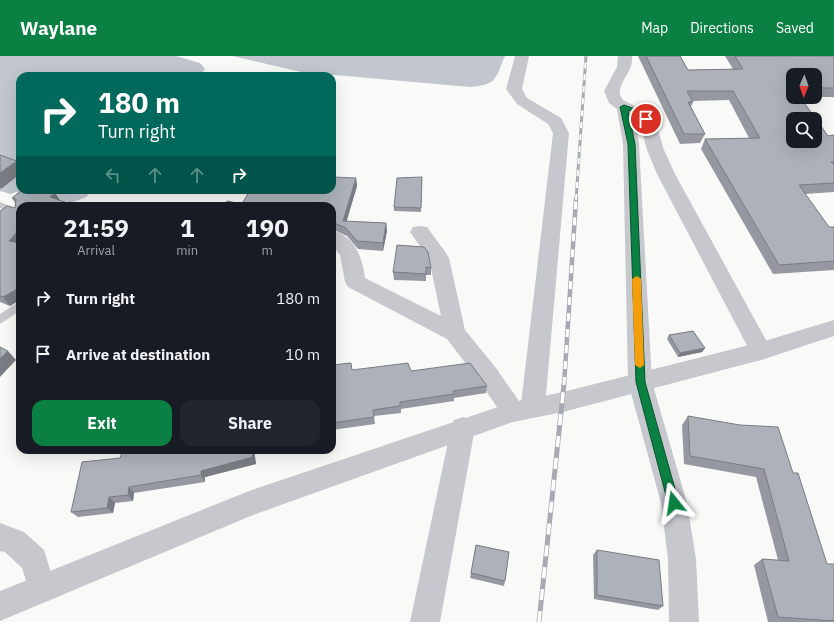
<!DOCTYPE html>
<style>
body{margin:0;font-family:"IBM Plex Sans",sans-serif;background:#20242c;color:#f1f3f6;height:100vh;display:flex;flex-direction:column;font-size:15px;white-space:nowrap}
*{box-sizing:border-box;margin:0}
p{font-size:13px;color:#9ea1a6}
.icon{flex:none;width:22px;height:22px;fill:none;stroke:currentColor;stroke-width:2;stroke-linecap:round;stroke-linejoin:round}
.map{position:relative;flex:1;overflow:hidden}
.drawer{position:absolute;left:16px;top:146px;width:320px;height:252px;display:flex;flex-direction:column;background:#171b24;border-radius:12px;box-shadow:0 4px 16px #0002}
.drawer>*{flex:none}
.hud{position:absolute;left:16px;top:16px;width:320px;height:122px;border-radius:12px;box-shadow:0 4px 16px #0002;background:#00695c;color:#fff;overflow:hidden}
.needle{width:26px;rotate:182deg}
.tools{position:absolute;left:786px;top:12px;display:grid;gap:8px}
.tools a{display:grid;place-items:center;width:36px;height:36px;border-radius:8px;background:#171b24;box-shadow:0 4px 16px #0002;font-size:20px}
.pin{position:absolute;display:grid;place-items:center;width:34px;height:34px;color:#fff;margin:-17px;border:2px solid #fff;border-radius:50%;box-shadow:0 1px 4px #0007}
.me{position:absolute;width:44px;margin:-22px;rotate:345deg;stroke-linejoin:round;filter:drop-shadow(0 0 3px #0008)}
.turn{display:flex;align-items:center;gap:14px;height:84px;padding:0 16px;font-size:18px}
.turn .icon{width:52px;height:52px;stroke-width:2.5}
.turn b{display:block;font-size:28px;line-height:34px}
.lanes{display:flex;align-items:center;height:38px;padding:0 16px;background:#0003;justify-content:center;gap:20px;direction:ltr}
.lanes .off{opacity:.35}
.eta{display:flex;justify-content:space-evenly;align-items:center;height:68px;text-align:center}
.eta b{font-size:24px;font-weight:800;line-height:28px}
.button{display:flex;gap:8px;margin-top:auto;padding:8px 16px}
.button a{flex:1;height:46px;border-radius:12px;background:#0b8043;color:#fff;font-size:16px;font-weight:800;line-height:46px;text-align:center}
.button a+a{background:#20242c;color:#f1f3f6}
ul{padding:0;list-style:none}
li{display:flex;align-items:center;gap:12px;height:56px;padding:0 16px}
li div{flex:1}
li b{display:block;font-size:15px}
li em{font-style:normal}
header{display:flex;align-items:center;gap:24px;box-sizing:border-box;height:56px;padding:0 20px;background:#0b8043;color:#fff}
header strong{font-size:19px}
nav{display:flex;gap:22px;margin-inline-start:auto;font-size:14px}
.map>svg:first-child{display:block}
.water{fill:#c2c6ce}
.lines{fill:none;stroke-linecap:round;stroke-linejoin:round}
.service{fill:#c6c8cd;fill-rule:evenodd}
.minor{fill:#c6c8cd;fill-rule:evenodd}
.tertiary{fill:#c6c8cd;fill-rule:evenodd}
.rail-far2-casing{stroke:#a7aab2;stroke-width:3}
.rail-far1-casing{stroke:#a7aab2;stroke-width:4.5}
.rail-casing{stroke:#a7aab2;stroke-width:5}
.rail-far2{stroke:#fff;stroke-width:2;stroke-dasharray:6;stroke-linecap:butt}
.rail-far1{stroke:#fff;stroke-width:3;stroke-dasharray:8;stroke-linecap:butt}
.rail{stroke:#fff;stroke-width:3.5;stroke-dasharray:11;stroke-linecap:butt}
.wall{fill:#9598a0;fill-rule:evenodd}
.shaded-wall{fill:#797c82}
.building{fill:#adb1ba;stroke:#797c82;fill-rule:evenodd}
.route{fill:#0b8043;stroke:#07532c}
.slow{fill:#f59e0b}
</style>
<header>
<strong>Waylane</strong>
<nav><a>Map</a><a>Directions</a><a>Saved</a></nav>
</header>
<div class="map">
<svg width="834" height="566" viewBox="0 0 834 566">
<rect width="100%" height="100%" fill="#f9faf8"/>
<g class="water">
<path d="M0,0h176l24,7 5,6 -5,7h-180v114h73l-7,7 -15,6 -38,-12 -8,3 -9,-2 -5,2 -11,-3z"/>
<path d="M232,0h273c-10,23 -8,29 -35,31l-169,-15z"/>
</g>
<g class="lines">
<g class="service">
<path d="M0,146l20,8v6l-20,-8z"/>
<path d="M20,245v10l-20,13v-10z"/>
</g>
<g class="minor">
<path d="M515,0h14l-7,33 5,9 34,20 8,15 -24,274 -4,7 -8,3 -9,-3 -3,5 -8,3 -8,-3 -25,-37 -33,-43 -99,-52 -3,-5 -5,-27 -8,-10v-15c23,7 30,26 33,48l76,38 -12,-57 -19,-27 3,-5 7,-1 7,1 19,26 3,5 16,72 31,38 25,36 32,-271 -5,-9 -31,-20 -11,-15z"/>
<path d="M618,0h14c2,16 -14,25 -12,39l3,5 28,14 5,9 8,27 11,24 97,177 -3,6 -8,3 -8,-3 -96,-183 -10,-24 -7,-27 -6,-7 5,28 13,238 35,121 9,56 3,63h-30l-1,-63 -7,-56 -33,-121 -5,-238 -6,-35 -8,-6 -5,-12 13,-24z"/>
<path d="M463,361l9,3 3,8 -35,194h-30l41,-194 3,-8z"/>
<path d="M0,467l24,9 20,18 12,39 -4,10 -10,4 -10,-4 -10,-31 -17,-16 -5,-1z"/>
</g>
<path class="tertiary" d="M834,264v16l-73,24 -198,52 -50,10 -260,93 -253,106v-30l249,-100 264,-89 50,-10 198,-50z"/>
<g class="rail-far2-casing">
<path id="rail-far2" d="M576,144l10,-144"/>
</g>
<g class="rail-far1-casing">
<path id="rail-far1" d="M564,329l12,-186"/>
</g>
<g class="rail-casing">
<path id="rail" d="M539,566l25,-238"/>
</g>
<use href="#rail-far2" class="rail-far2"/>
<use href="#rail-far1" class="rail-far1"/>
<use href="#rail" class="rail"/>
</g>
<g class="wall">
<path d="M638,0h42l8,14 45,-1 -8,-13h109v42l-1,-1h-33l28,39 6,-1v57l-29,2 24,33h5v43l-61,4 -72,-125 4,-10 44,-1 -20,-38 -37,1 1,1 -2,5 14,27 -5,9 -20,1zM793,19h22v22h-22z"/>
<path d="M422,121l-1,35 -27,-1v-4z"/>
<path d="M356,122l1,8 -11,35 40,2 1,8 -4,20 -25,-2 -11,-13 -15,-7v-23h-108l18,-2 90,-14z"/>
<path d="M55,137l5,7 14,5v1h-54v94l-10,6 -10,-4v-91l15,-3v-5l-3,-5z"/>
<path d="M428,196l3,16v7h-5v6l-32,-1 -1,-8z"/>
<path d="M669,279l36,13 -3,4 -24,5 -11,-18z"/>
<path d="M351,307l1,7 59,1 76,15 -1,7 -32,5v3l-53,8v4l-27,3 1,8 -43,6v-65z"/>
<path d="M688,360l105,57 34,91h7v58h-66l-14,-57 8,-6 16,1 -22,-83 -72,-13 -2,-39z"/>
<path d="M123,394h131l2,14 -51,13v5l-71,11 -1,8 -18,2 -2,10 -35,4 -7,-5 49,-54z"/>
<path d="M476,489l29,36 -1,5 -34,-8z"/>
<path d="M597,494l66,56 -5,4 -64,-11 -1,-44z"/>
</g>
<g class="shaded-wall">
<path d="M17,105l3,5v8l-19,15 -1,-1v-15z"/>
<path d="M356,122l1,8 -12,41 -2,-6z"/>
<path d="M55,137l6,9 -11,-5z"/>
<path d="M386,167l1,8 -4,20v-8z"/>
<path d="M20,173v16l-11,-4z"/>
<path d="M334,187l1,8 -3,7v-10z"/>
<path d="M20,229v15l-10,6 -7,-9z"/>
<path d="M705,292l-3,4 -24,5 2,-4z"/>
<path d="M8,295l8,9 -16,17v-18z"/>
<path d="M252,394h2l2,14 -51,13v5l-4,-7v-4z"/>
<path d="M129,431l5,6 -1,8 -5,-6z"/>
<path d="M109,441l6,6 -2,10 -6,-5z"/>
</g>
<g class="building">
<path d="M646,0h34l8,14 55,-1 -8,-13h99v32h-19v-13h-22v22h7l28,39 6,-1v26l-3,1 3,3v18l-35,2 30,42h5v34l-55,4 -74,-126 55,-1 -27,-47h-46l6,11h-5l17,32h-21zM793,63h22v22h-22z"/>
<path d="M0,99l17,6 -17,12z"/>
<path d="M332,121l24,1 -13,43 43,2 -3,20 -26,-2 -11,-13 -14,-6v-16h-108l3,-5 15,3 8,-14h82z"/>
<path d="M422,121l-1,31 -27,-1 3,-29z"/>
<path d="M22,134h25l8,3 -5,4 24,8 -1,1h-53v23l-11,12 11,2v32l-2,3h2v7l-6,6 -11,6 -3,-1v-85l7,-5 8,2 1,-9 -4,-1z"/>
<path d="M332,185l2,2 -2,5z"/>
<path d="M397,189l27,2 4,5 3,16 -5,-1v7l-33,-2z"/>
<path d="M693,275l12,17 -25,5 -11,-18z"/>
<path d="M0,291l8,4 -8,8z"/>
<path d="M351,307l1,7 56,-7 3,8 59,-8 17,23 -34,5 1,3 -54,8v4l-27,4 1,7 -42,6v-58z"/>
<path d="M688,360l52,9 38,2 15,46h5l29,91h7v57l-56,-4 -16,-58 27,2 -25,-92 -74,-13z"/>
<path d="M123,394h129l1,7 -52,14v4l-72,12 -1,8 -19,2 -2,11 -36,4 11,-50 38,-4z"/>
<path d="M476,489l33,7 -4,29 -34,-8z"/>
<path d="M597,494l62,10 4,46 -66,-11z"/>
</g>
<path class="route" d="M624,49l17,6 9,8 -6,1 -7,-7 -9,-3 7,34 10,238 34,121 -1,4 -4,1 -4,-1 -2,-4 -32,-121 -8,-238 -8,-37z"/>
<path class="slow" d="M637,220l4,3 3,86 -4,3 -5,-3 -3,-86z"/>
</svg>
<div class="tools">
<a><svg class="needle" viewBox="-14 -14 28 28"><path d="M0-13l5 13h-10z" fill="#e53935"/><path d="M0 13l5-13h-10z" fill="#9ea1a6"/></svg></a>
<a><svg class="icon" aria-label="search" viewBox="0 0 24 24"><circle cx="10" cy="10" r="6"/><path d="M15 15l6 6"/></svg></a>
</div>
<div class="pin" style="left:646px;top:63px;background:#d93025"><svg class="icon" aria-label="arrive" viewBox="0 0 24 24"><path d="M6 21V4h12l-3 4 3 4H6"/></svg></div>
<svg class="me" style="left:674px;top:447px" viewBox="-20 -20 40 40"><path d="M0-17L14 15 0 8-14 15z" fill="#0b8043" stroke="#fff" stroke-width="4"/></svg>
<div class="hud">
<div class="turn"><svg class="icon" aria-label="right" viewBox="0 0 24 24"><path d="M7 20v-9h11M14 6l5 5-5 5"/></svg><div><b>180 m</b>Turn right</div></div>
<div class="lanes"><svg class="icon off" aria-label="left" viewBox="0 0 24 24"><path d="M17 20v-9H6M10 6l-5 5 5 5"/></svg><svg class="icon off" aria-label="ahead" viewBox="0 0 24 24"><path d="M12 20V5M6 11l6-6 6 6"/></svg><svg class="icon off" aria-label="ahead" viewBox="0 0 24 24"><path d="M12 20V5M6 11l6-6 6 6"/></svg><svg class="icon" aria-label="right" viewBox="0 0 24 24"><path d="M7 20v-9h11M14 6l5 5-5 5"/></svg></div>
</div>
<section class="drawer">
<div class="eta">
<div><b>21:59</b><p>Arrival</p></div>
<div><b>1</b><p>min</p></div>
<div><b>190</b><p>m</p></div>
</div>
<ul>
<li><svg class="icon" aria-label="right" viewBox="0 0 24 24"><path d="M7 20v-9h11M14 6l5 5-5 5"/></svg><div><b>Turn right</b></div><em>180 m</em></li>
<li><svg class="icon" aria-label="arrive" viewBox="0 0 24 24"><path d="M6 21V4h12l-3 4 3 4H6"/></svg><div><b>Arrive at destination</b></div><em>10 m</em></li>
</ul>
<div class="button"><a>Exit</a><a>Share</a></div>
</section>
</div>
